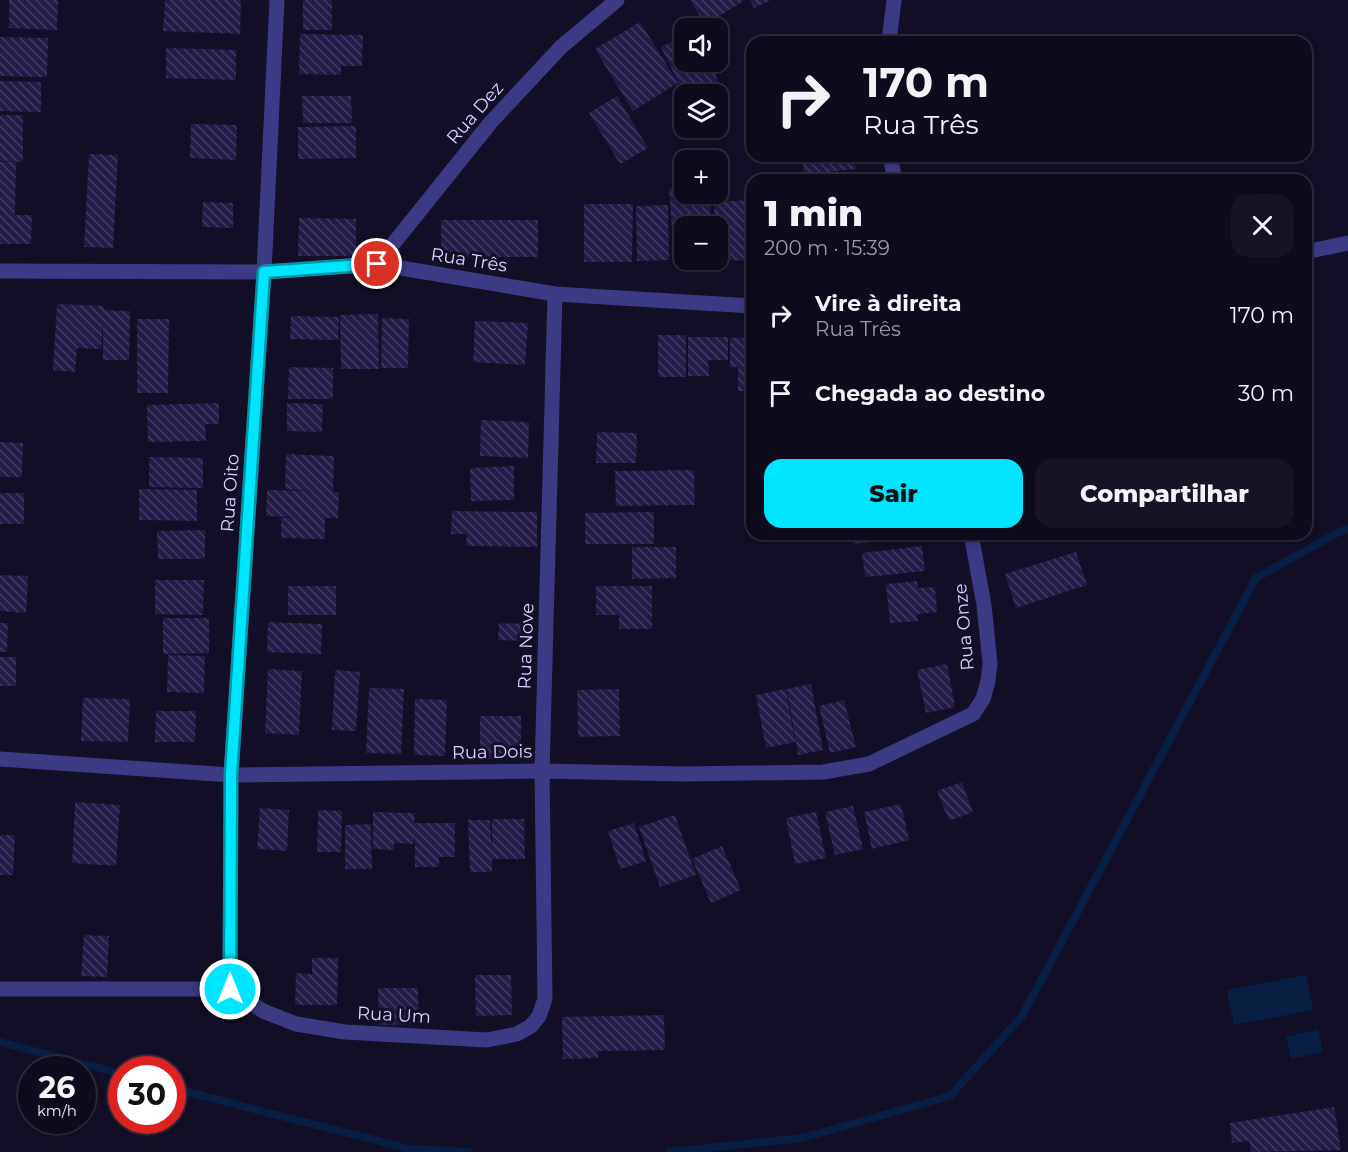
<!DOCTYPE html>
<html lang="pt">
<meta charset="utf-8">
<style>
body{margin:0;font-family:Montserrat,sans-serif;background:#171425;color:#f1f3f6;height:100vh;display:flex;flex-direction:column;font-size:22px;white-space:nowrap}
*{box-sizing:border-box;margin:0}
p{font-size:20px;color:#9b9ba3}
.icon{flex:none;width:33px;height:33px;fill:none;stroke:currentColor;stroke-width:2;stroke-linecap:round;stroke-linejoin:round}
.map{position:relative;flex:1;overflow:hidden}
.drawer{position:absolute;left:746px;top:174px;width:566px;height:366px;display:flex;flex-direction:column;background:#0e0b1c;border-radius:18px;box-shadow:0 3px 9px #0003,0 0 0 2px #2e2b3b}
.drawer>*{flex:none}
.top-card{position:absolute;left:746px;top:36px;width:566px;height:126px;border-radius:18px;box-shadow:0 3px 9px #0003,0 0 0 2px #2e2b3b;background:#0e0b1c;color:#f1f3f6;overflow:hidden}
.controls{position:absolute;left:674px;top:18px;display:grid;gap:12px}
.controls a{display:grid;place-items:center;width:54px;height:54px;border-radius:12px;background:#0e0b1c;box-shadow:0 3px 9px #0003,0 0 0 2px #2e2b3b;font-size:30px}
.speed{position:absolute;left:18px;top:1056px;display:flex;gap:12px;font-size:30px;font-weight:700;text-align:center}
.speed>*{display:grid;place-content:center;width:78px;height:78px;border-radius:50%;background:#0e0b1c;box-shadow:0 3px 9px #0003,0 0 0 2px #2e2b3b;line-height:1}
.speed small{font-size:15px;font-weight:400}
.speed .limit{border:9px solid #d22;background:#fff;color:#111}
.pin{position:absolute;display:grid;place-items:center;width:51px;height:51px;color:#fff;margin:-26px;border:3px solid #fff;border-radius:50%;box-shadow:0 2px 6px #0007}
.me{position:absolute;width:66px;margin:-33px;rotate:0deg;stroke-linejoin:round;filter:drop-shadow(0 0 4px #0008)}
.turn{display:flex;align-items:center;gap:21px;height:126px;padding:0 18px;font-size:27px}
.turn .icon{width:78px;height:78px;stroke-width:2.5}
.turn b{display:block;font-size:42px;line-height:51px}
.round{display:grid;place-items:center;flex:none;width:63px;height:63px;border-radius:18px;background:#171425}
.summary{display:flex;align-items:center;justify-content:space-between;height:102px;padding:0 18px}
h1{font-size:36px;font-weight:800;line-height:45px}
.button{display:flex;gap:12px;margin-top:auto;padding:12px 18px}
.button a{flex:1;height:69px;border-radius:18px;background:#00e5ff;color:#111;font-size:24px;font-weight:800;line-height:69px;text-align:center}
.button a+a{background:#171425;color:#f1f3f6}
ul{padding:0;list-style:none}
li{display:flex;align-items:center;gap:18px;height:78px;padding:0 18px}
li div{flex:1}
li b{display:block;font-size:22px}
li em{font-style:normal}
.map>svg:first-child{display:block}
.water{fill:#0a1f44}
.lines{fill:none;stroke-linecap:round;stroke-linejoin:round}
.stream{stroke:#0a1f44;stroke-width:8}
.building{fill:url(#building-back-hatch)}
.street{stroke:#3d3a85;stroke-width:15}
.route-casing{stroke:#0095a6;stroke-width:15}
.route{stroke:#00e5ff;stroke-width:10}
.labels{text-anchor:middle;stroke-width:6;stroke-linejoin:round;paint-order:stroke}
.street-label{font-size:18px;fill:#d9d4ff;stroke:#130f26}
</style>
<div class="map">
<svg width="1348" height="1152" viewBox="0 0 1348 1152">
<defs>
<pattern id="building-back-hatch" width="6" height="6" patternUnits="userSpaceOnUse" patternTransform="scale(1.5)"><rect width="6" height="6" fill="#241b47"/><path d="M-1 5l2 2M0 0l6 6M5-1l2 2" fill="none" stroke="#433b63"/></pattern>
</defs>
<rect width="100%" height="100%" fill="#130f26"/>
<g class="water">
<path d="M1306,975l7,35 -79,15 -7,-35z"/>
<path d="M1318,1029l5,23 -32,7 -5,-22z"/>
</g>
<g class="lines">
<g class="stream">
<path d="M0,1042l122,32"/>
<path d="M172,1088l238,61 58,3"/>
<path d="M670,1152l132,-14 148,-42 72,-80 234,-438 83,-46 9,-3"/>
</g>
</g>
<g class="building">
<path d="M9,0h49l-1,30 -48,-2z"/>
<path d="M165,0h76l-1,34 -77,-3z"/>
<rect x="303" y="0" width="29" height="30"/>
<path d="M690,0h55l-40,25z"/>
<path d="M750,0h21l-17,8z"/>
<path d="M640,22l38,61 -45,28 -38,-62z"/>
<path d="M300,34l63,1 -1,31h-21v9l-42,-1z"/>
<path d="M684,36v26h25l15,31 -7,3 -33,-2 -23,-47z"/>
<path d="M0,37l48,1 -1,39 -47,-1z"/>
<path d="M166,48l70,2v30l-70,-2z"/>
<path d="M0,81l41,1v30l-41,-1z"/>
<path d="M302,96h49l1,27h-49z"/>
<path d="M617,96l31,52 -28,16 -31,-51z"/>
<path d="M0,115h23v47l-23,-1z"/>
<path d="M191,124l46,1 -1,35 -46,-2z"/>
<path d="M356,126v32l-58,1v-32z"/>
<path d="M89,154l29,1 -5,93 -29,-1z"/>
<path d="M802,156h52l2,13 -52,6z"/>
<path d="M0,162h16l-1,53h17l-1,29h-31z"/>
<path d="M684,186v8h25l3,32h-28v17l-11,1 -4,-56z"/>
<path d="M750,200l2,60 -34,1 -1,-35h-2l-1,-24z"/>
<path d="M203,202l30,1v25l-31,-1z"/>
<path d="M584,204h49l-1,58h-48z"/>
<path d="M668,205l1,55 -32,1 -1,-55z"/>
<path d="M299,218l57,1v37h-58z"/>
<rect x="441" y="220" width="97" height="37"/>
<path d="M57,304l47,2v4l26,1 -1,49h-26v-41l-2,30 -24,-1 -2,24 -22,-2z"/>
<path d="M378,314l1,55h-38l-1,-54z"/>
<path d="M291,316l48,1 -1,23 -48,-1z"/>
<path d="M382,318l27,1 -1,49h-27z"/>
<path d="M137,319h32l-1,74h-31z"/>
<path d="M475,321l53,2 -3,42 -52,-3z"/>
<rect x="658" y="335" width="28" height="42"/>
<path d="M688,337h40v23h-20l1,16h-21z"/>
<path d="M730,338h22v53h-14v-24h-8z"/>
<path d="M289,367l44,1v31h-45z"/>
<path d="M219,403v21h-14l1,17 -58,1 -1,-37z"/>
<path d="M287,403l36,1 -1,28 -35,-1z"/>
<path d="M481,420l48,2 -1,36 -48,-2z"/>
<path d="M597,432l40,1 -1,30h-40z"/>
<path d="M0,442l23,1 -1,34h-22z"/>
<path d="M286,454l48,2 -1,36h6l-1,26h-13v21l-44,-1v-20l16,-1 -31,-1 1,-26 49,1 -31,-2z"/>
<path d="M149,457l54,1v30l-54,-1z"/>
<path d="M514,466v34l-43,1 -1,-33z"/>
<path d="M694,470l1,35 -79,1 -1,-35z"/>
<path d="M139,489l58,1v31l-58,-1z"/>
<rect x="0" y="493" width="24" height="31"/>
<path d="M452,511l85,1v35l-71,-1 1,-12h-16z"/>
<path d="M654,512v32h-69v-31z"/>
<path d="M205,530v29h-47l-1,-28z"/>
<path d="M853,534h49v5l-48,5z"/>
<path d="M922,546l3,25 -60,6 -3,-24z"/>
<path d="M632,547h44v31l-44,1z"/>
<path d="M1076,552l11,33 -71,23 -11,-34z"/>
<path d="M0,575l28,1 -2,37 -26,-2z"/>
<path d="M155,580h49l-1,35 -48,-1z"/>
<path d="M917,581l1,7 17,-1 2,25 -20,2 1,7 -28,2 -4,-39z"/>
<rect x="288" y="586" width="48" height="29"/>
<path d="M596,586h56v43h-33v-14h-23z"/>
<path d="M163,618h46v35l-46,1z"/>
<path d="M268,622l54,2 -1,30 -54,-2z"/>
<path d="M0,623h8l-1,29h-7z"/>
<path d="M499,623l28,1 -1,17 -28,-1z"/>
<path d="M168,655l37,1 -1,37 -37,-1z"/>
<rect x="0" y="657" width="16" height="29"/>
<path d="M947,664l8,43 -29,6 -9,-43z"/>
<path d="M268,669l34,2 -3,64 -34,-2z"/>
<path d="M335,670l25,2 -4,59 -24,-1z"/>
<path d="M811,684l12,66 -25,5 -11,-66z"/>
<path d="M369,688l35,1 -3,65 -35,-1z"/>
<path d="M619,689l1,47 -42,1 -1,-47z"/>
<path d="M786,689l9,53 -29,6 -10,-53z"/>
<path d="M83,698l47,1 -2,43 -47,-1z"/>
<path d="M415,699l32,1 -2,56 -31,-1z"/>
<path d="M844,700l12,47 -26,6 -11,-47z"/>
<path d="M156,711h40l-1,31h-40z"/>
<rect x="480" y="716" width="41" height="43"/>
<path d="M962,782l11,30 -24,9 -12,-30z"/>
<path d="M75,802l45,3 -4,61 -44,-3z"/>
<path d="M901,804l8,36 -37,9 -8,-37z"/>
<path d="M853,806l10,43 -28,6 -10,-43z"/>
<path d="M260,808l29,2 -2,41 -30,-2z"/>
<path d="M318,810l24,1 -1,41h-24z"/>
<path d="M373,812l42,1 -1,10h41v34h-16v10h-24v-32l-1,9 -20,-1v7l-21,-1z"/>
<path d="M816,812l10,46 -31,6 -9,-46z"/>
<path d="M675,815l21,60 -36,12 -21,-60z"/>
<path d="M492,819h32l1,40h-33v13h-22l-2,-52h22l2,33z"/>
<path d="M634,823l12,38 -26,8 -12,-38z"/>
<path d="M371,824l1,45h-27v-44z"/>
<path d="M0,835h15l-2,40h-13z"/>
<path d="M722,846l19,44 -30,13 -19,-44z"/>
<path d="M84,935l25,1 -2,41 -26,-1z"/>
<path d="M312,958h26l-1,47h-42l1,-32 16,1z"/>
<path d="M475,975h36l1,40 -36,1z"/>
<path d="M378,988h40l1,36 -40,1z"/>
<path d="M664,1015l1,35 -67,1v7l-35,1 -1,-42z"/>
<path d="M1334,1107l7,43 -90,2 -2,-11 -17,2 -2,-20z"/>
</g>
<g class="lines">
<g class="street">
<path d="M889,42l5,-42"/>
<path d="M890,156l5,24"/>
<path d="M1305,252l43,-9"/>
<path d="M377,264l114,-142 70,-75 56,-47"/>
<path d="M0,271l264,1 113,-8 178,30 197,12"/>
<path d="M0,759l231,16 311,-4 142,3 139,-2 46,-8 104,-50 10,-15 5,-18 2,-18 -6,-58 -13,-71"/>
<path d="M0,989h230"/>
<path d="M230,989l33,22 33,13 49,8 142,8 30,-6 14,-8 8,-10 6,-17 -3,-228 13,-477"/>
<path d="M230,989l1,-214 33,-503 13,-272"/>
</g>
</g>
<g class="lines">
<g class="route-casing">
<path id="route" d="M230,989l1,-214 33,-503 113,-8"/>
</g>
<use href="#route" class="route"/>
</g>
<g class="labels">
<g class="street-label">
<text transform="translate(475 113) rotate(-49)" y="6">Rua Dez</text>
<text transform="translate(469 260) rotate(9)" y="6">Rua Três</text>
<text transform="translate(230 493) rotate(-86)" y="6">Rua Oito</text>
<text transform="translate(964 627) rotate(-95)" y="6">Rua Onze</text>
<text transform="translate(526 646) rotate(-88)" y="6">Rua Nove</text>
<text transform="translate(492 752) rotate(-1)" y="6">Rua Dois</text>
<text transform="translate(394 1015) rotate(3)" y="6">Rua Um</text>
</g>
</g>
</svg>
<div class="controls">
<a><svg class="icon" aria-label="sound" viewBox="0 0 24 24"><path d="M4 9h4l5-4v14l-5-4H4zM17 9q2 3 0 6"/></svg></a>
<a><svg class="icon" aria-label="layers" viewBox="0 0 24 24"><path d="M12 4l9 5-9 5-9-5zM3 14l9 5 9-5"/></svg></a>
<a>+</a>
<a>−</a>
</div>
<div class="speed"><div>26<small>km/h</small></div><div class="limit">30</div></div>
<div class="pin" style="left:377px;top:264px;background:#d93025"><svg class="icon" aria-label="arrive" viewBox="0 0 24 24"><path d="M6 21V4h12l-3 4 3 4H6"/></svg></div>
<svg class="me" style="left:230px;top:989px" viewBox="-20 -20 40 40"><circle r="17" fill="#00e5ff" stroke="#fff" stroke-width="3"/><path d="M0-11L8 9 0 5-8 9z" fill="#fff"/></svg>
<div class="top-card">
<div class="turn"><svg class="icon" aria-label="right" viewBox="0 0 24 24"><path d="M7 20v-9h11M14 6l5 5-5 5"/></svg><div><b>170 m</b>Rua Três</div></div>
</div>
<section class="drawer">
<div class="summary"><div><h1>1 min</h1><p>200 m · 15:39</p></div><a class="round"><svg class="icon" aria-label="close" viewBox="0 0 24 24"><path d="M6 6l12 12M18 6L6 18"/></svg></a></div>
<ul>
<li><svg class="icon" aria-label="right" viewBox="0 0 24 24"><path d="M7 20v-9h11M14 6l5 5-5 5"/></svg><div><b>Vire à direita</b><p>Rua Três</p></div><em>170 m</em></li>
<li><svg class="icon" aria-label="arrive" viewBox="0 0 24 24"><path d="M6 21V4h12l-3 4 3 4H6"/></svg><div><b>Chegada ao destino</b></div><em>30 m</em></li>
</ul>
<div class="button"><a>Sair</a><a>Compartilhar</a></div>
</section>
</div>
